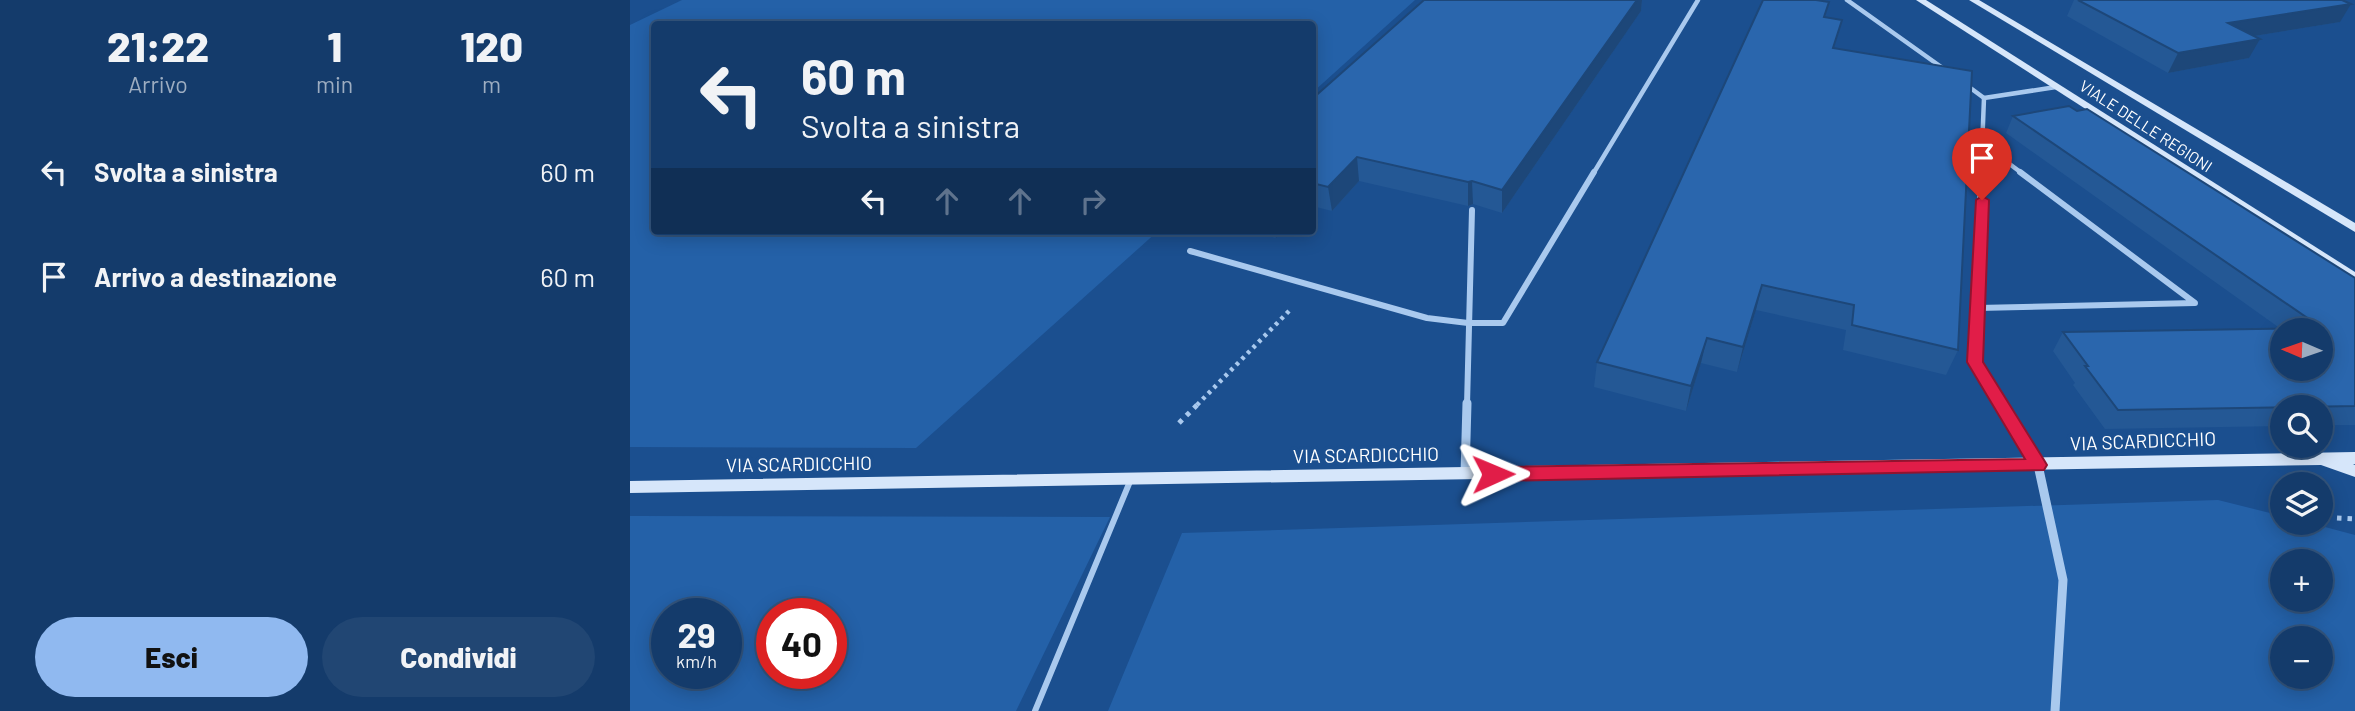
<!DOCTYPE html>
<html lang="it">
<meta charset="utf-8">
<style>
body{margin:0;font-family:Barlow,sans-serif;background:#214673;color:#f1f3f6;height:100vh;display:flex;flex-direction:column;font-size:26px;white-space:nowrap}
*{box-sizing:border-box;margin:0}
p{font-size:23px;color:#9dadc1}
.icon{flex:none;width:38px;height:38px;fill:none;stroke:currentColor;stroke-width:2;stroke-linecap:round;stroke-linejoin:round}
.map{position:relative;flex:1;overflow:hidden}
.panel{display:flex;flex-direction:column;background:#143b6b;width:630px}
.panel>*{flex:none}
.top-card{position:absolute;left:21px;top:21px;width:665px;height:214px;border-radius:7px;box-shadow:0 4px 18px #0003,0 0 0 2px #33557e;background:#143b6b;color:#f1f3f6;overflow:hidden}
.needle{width:46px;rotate:272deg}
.tools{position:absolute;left:1640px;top:318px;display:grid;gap:14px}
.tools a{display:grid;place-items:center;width:63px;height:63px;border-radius:50%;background:#143b6b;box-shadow:0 4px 18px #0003,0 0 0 2px #33557e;font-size:35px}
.speed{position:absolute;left:21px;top:598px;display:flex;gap:14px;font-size:35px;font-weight:700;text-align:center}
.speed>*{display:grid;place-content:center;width:91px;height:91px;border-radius:50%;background:#143b6b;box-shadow:0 4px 18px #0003,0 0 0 2px #33557e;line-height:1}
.speed small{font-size:18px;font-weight:400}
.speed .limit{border:10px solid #d22;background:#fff;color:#111}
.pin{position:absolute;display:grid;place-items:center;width:60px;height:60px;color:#fff;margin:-72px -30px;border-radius:50% 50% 50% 0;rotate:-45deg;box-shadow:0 0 7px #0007}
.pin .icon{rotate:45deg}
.me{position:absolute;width:77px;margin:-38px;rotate:89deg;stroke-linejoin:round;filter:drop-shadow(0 0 5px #0008)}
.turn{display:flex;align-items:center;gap:24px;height:147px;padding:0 35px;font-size:32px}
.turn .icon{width:91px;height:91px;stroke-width:2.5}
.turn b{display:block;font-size:49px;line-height:60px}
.lanes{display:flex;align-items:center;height:66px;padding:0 35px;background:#0003;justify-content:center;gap:35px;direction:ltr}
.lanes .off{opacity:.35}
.eta{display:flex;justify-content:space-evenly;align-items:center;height:119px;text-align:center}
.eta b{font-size:42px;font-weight:800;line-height:49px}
.cta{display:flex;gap:14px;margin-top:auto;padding:14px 35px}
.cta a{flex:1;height:80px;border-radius:42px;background:#90b9f0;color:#111;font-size:28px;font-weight:800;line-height:80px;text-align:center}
.cta a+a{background:#214673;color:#f1f3f6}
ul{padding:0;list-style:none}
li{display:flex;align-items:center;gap:21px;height:105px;padding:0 35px}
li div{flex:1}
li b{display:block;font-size:26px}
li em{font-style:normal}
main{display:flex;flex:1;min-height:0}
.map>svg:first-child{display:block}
.green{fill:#2461a8;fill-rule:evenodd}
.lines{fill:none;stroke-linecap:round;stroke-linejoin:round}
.path-far1{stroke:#a9c9ee;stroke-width:4.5;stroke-dasharray:3.5 4.5;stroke-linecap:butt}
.path{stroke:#a9c9ee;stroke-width:5;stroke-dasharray:4.5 6;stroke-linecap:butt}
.lane{stroke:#a9c9ee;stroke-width:6}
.street-far2{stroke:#a9c9ee;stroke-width:4.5}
.street-far1{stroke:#a9c9ee;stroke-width:6}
.street{stroke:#a9c9ee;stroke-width:9}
.secondary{fill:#d6e6fa;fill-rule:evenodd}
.wall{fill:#245895}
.shaded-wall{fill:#1d4779}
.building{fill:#2a66ad;stroke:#1d4779;stroke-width:2;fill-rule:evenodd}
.route{fill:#e11d48;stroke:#92132f;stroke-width:2}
.labels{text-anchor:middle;stroke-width:7;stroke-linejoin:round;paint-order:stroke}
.far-street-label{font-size:16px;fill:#fff;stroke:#1b4f8f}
.street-label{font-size:19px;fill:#fff;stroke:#1b4f8f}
</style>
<main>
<section class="panel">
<div class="eta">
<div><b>21:22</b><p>Arrivo</p></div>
<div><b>1</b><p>min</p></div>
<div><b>120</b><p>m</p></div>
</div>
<ul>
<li><svg class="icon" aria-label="left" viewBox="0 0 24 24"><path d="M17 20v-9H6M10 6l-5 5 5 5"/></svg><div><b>Svolta a sinistra</b></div><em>60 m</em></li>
<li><svg class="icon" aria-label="arrive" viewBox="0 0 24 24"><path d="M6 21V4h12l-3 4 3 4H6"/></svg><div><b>Arrivo a destinazione</b></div><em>60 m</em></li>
</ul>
<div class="cta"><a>Esci</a><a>Condividi</a></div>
</section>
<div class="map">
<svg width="1725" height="711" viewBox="0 0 1725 711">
<rect width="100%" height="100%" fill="#1b4f8f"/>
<g class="green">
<path d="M52,0h733l-102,92 -1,-68h-658v207h504l-242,217 -286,-1v-422z"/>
<path d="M1588,500l64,16v7h28l45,12v176h-1247l74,-178zM1652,562h38v38h-38zM1652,639h38v38h-38z"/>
<path d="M0,516l480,1 -94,194h-386zM37,614h59v60h-59zM142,614h59v60h-59z"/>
</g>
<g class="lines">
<path class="path-far1" d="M567,405l92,-94"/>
<g class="path">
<path d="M549,423l20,-20"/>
<path d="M1707,518l18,1"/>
</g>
<path class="lane" d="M405,711l96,-232"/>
<g class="street-far2">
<path d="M1217,0l97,69"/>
<path d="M1335,84l19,14"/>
<path d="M1354,145l39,29"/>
<path d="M963,174l105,-174"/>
<path d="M1351,174l3,-76 72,-11"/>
</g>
<g class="street-far1">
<path d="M1351,172l-6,190 26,43"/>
<path d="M560,251l237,67 41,5h35l91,-151"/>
<path d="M1348,308l217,-5 -175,-131"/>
<path d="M837,405l5,-195"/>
</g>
<g class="street">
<path d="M1370,403l38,62 25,115 -8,131"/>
<path d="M835,474l2,-71"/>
</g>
<g class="secondary">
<path d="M1286,0h10l429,272v10z"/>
<path d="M1339,0h10l376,223v9z"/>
<path d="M1725,452v12h-2l2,1v12l-34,-12 -1691,28v-12z"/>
</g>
</g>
<g class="wall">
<path d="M794,0h218l-1,11 -139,202 -29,-9 -5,2 -109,-25 -27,30 -20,-5v-107z"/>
<path d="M1444,0h268l-2,22 -86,14 -5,22 -81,15 -101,-57z"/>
<path d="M1199,2l-4,15 9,32 124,301 -12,25 -103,-25 3,-20 -90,-20 -19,62 -36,-9 -15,48 -92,-24 3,-25z"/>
<path d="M1383,116l342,162v147h-35v-17h-38v18l-177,3 -32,-44 2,-2 -22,-32 10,-19 218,-3 -275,-196z"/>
<path d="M620,231h32l-6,7z"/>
</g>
<g class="shaded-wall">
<path d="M1007,0h5l-1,11 -139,202v-23z"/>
<path d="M1721,4l-11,18 -123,20 11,-19z"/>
<path d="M1630,39l-11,19 -81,15 10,-20z"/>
<path d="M727,157l2,24 -27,30 -4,-24z"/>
<path d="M842,181l1,23 -5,2v-24z"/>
<path d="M644,231h8l-6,7z"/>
<path d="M1132,285l-6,25 -19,62 6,-25z"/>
<path d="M1077,338l-6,25 -15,48 5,-25z"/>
</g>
<g class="building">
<path d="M794,0h213l-135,190 -30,-9 -4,1 -111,-25 -29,30 -16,-4v-84z"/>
<path d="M1133,0h53l13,2 -5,15 18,3 -9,28 139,23 -14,279 -106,-25 2,-20 -92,-20 -19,62 -36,-9 -16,48 -94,-24z"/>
<path d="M1448,0h264l9,4 -123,19 32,16 -82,14z"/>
<path d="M1439,106l8,5 10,-2 268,169v128l-237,4 -33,-44h3l-25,-34 259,-4 -309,-212zM1652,331h38v38h-38z"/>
</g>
<path class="route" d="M1352,196l7,4 -6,162 61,98 3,5 -3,5 -551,11 -7,-2 -2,-5 2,-5 7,-2 532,-8 -58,-97 9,-162z"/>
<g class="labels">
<g class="far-street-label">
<text transform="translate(1516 126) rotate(33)" y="6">VIALE DELLE REGIONI</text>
</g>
<g class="street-label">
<text transform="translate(1513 441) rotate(-2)" y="7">VIA SCARDICCHIO</text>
<text transform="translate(736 455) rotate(-1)" y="7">VIA SCARDICCHIO</text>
<text transform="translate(169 464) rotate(-1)" y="7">VIA SCARDICCHIO</text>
</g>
</g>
</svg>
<div class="tools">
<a><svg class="needle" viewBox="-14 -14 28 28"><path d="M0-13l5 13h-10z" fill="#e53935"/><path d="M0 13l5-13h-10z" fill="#9dadc1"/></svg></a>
<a><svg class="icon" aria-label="search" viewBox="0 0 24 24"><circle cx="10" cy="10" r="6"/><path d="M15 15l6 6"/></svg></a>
<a><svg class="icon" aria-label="layers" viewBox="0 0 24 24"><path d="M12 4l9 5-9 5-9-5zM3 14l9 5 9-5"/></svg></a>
<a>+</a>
<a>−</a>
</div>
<div class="speed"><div>29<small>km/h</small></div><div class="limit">40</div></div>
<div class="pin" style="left:1352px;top:200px;background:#d93025"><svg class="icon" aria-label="arrive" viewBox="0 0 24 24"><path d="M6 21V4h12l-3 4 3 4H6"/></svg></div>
<svg class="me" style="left:863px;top:474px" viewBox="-20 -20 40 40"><path d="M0-17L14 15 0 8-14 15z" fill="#e11d48" stroke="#fff" stroke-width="4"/></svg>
<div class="top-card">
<div class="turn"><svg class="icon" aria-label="left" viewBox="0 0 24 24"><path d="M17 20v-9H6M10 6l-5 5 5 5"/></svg><div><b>60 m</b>Svolta a sinistra</div></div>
<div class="lanes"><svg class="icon" aria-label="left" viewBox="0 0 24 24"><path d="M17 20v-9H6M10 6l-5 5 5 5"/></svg><svg class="icon off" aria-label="ahead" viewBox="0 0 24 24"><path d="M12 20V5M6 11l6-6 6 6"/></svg><svg class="icon off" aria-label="ahead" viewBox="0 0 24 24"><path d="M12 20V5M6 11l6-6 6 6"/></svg><svg class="icon off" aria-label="right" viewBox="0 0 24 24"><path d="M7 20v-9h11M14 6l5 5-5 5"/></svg></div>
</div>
</div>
</main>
